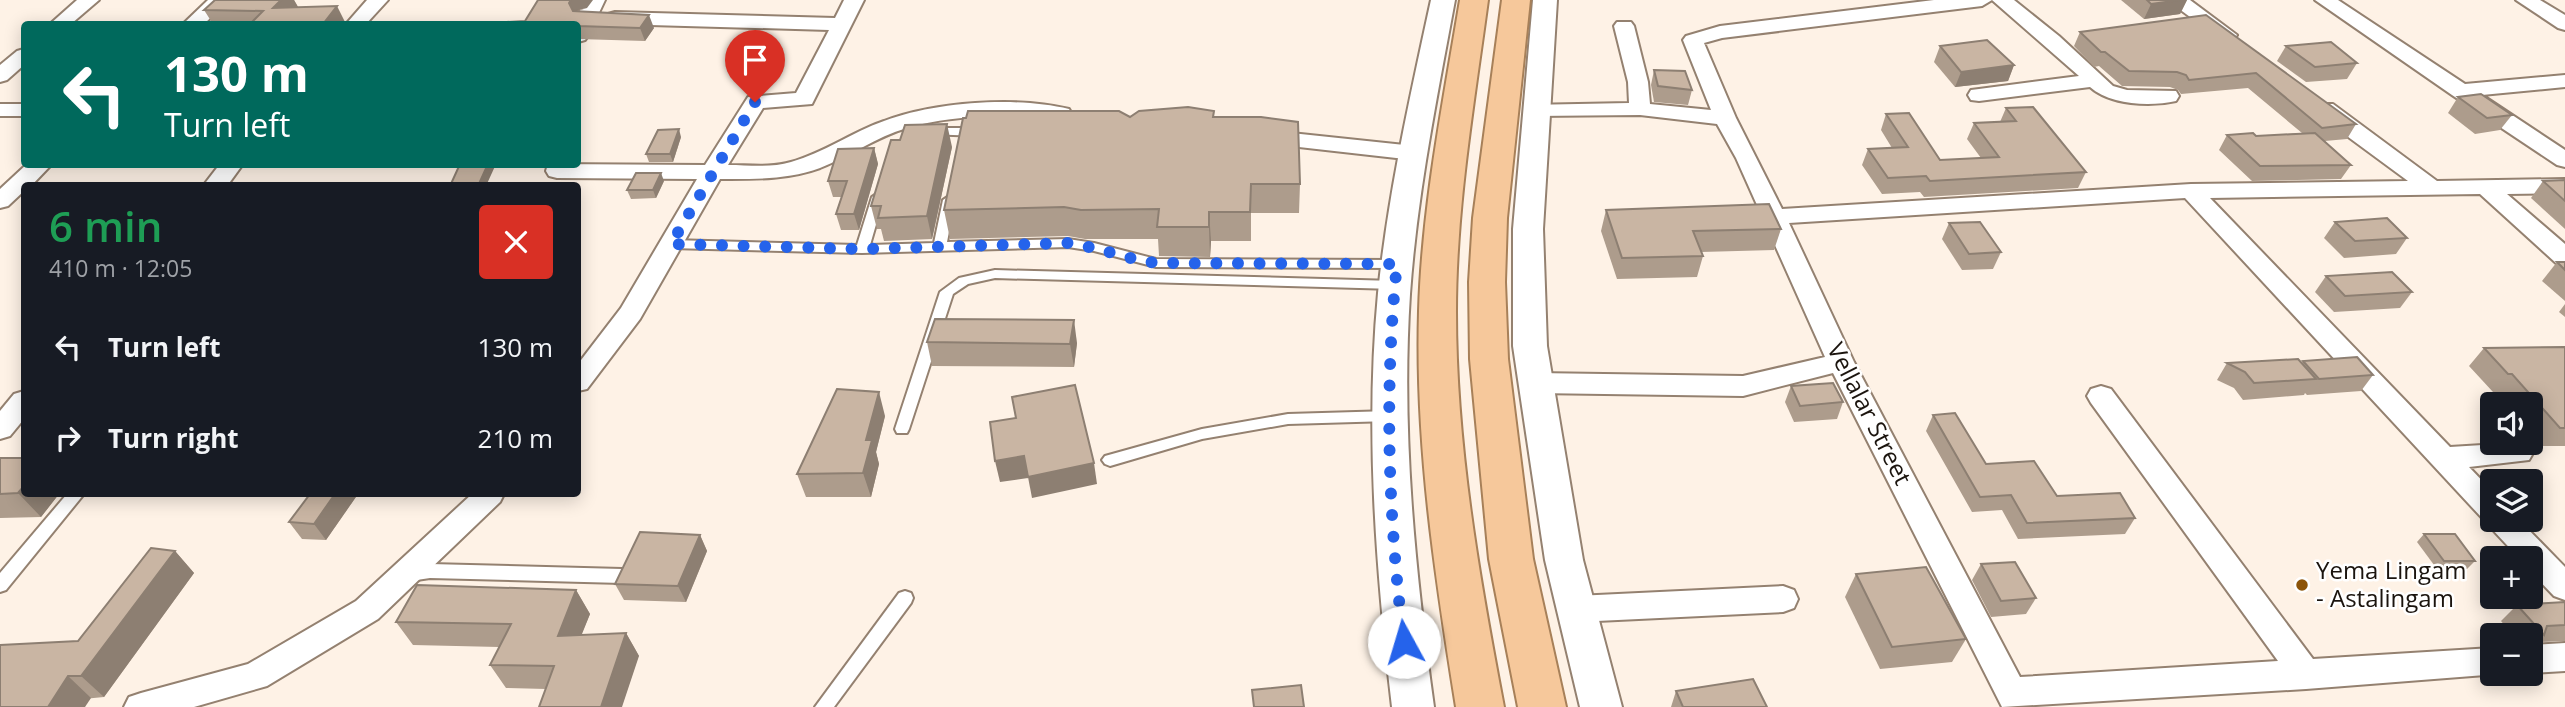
<!DOCTYPE html>
<meta charset="utf-8">
<style>
body{margin:0;font-family:"Open Sans",sans-serif;background:#242831;color:#f1f3f6;height:100vh;display:flex;flex-direction:column;font-size:26px;white-space:nowrap}
*{box-sizing:border-box;margin:0}
p{font-size:23px;color:#9ea1a6}
.icon{flex:none;width:38px;height:38px;fill:none;stroke:currentColor;stroke-width:2;stroke-linecap:round;stroke-linejoin:round}
.map{position:relative;flex:1;overflow:hidden}
.drawer{position:absolute;left:21px;top:182px;width:560px;height:315px;display:flex;flex-direction:column;background:#171b24;border-radius:7px;box-shadow:0 4px 18px #0003}
.drawer>*{flex:none}
.guide{position:absolute;left:21px;top:21px;width:560px;height:147px;border-radius:7px;box-shadow:0 4px 18px #0003;background:#00695c;color:#fff;overflow:hidden}
.buttons{position:absolute;left:2480px;top:392px;display:grid;gap:14px}
.buttons a{display:grid;place-items:center;width:63px;height:63px;border-radius:7px;background:#171b24;box-shadow:0 4px 18px #0003;font-size:35px}
.pin{position:absolute;display:grid;place-items:center;width:60px;height:60px;color:#fff;margin:-72px -30px;border-radius:50% 50% 50% 0;rotate:-45deg;box-shadow:0 0 7px #0007}
.pin .icon{rotate:45deg}
.me{position:absolute;width:77px;margin:-38px;rotate:354deg;stroke-linejoin:round;filter:drop-shadow(0 0 5px #0008)}
.turn{display:flex;align-items:center;gap:24px;height:147px;padding:0 28px;font-size:32px}
.turn .icon{width:91px;height:91px;stroke-width:2.5}
.turn b{display:block;font-size:49px;line-height:60px}
.round{display:grid;place-items:center;flex:none;width:74px;height:74px;border-radius:7px;background:#242831}
.summary{display:flex;align-items:center;justify-content:space-between;height:119px;padding:0 28px}
h1{font-size:42px;font-weight:600;line-height:52px;color:#1e9e55}
ul{padding:0;list-style:none}
li{display:flex;align-items:center;gap:21px;height:91px;padding:0 28px}
li div{flex:1}
li b{display:block;font-size:26px}
li em{font-style:normal}
.map>svg:first-child{display:block}
.lines{fill:none;stroke-linecap:round;stroke-linejoin:round}
.service-casing{stroke:#948170;stroke-width:4}
.minor-casing{stroke:#948170;stroke-width:4}
.tertiary-casing{stroke:#948170;stroke-width:4}
.trunk-casing{stroke:#a78059;stroke-width:4}
.service{fill:#fff;fill-rule:evenodd}
.minor{fill:#fff;fill-rule:evenodd}
.tertiary{fill:#fff;fill-rule:evenodd}
.trunk{fill:#f6c89b;fill-rule:evenodd}
.wall{fill:#ad9c8c}
.shaded-wall{fill:#8d7f72}
.building{fill:#c9b5a3;stroke:#8d7f72;stroke-width:2}
.route{stroke:#2563eb;stroke-width:12;stroke-dasharray:0 21.6}
.poi-dot{fill:#8c5409;stroke:#fff;stroke-width:2.5}
.labels{text-anchor:middle;stroke-width:5;stroke-linejoin:round;paint-order:stroke}
.street-label{font-size:24px;fill:#1b140e;stroke:#fff}
.poi-label{font-size:24px;fill:#1b140e;stroke:#fff;text-anchor:start}
</style>
<div class="map">
<svg width="2565" height="707" viewBox="0 0 2565 707">
<rect width="100%" height="100%" fill="#fef2e6"/>
<g class="lines">
<g class="service-casing">
<g id="service">
<path d="M930,128h50l6,4 -6,4 -54,-2 -2,-2z"/>
<path d="M878,193l6,4 -14,48 64,-2 9,-43 6,-4 6,4 -8,42 121,-3 26,4 62,16 241,1 7,4 -7,4 -241,-1 -62,-16 -26,-4 -206,6 -191,-5 -6,-4 6,-4 186,5 15,-48z"/>
<path d="M995,270l400,11 7,4 -7,4 -400,-11 -27,6 -15,10 -44,135 -2,4h-10l-2,-4 45,-137 19,-14z"/>
<path d="M1390,411l5,1 2,4 -2,4 -5,1 -102,3 -86,15 -92,27 -5,-2 -3,-4 3,-4 97,-27 86,-15z"/>
<path d="M67,494h17l-78,96 -6,2v-19z"/>
<path d="M430,564l192,5 6,2 2,5 -2,5 -6,2 -192,-5 -20,3 -6,-2 -2,-5 2,-5z"/>
<path d="M905,591l6,2 2,5 -2,5 -77,104h-19l84,-114z"/>
</g>
</g>
<g class="minor-casing">
<g id="minor">
<path d="M77,0h22l-28,24h-21z"/>
<path d="M208,0h21l-25,24h-21z"/>
<path d="M367,0h21l-22,24h-20z"/>
<path d="M585,0h20l-17,36 -3,4 -7,2v-18h-5z"/>
<path d="M844,0h20l-52,104 -49,4 -35,57c21,0 43,3 63,-3 33,-9 61,-30 93,-41 51,-19 131,-25 185,-12l3,5 -3,5 -8,1c-51,-4 -104,-7 -154,8 -31,9 -57,28 -87,40 -33,12 -66,11 -100,11l-80,140 -53,70 -9,2v-27l43,-56 76,-129 -140,-1 -8,-2 -3,-5 2,-7 157,1 43,-68 48,-4 33,-63 -214,-6 -7,-2 -3,-4 3,-4 7,-2 220,6z"/>
<path d="M1934,0h58l-10,6 -260,32 -18,5 32,75 46,91 409,-25 217,-3 -91,-67 -3,-5 3,-5h16l104,77 128,-2v14l-58,1 58,50v21l-9,-2 -76,-69 -270,4 240,249 65,-4 14,3 4,7 -4,7 -60,7 23,24v29h27l46,47v33l-11,-4 -24,-25v-13h-11l-28,-30 -5,-8 -4,-2 -297,-320 -396,25 65,139 166,315 258,-16 -187,-258 -4,-7 4,-7 10,-3 10,3 202,270 179,-11v26h6l-192,15 -304,18 -169,-334 -90,23 -208,-3 -9,-3 -4,-7 4,-7 9,-3 208,3 82,-19 -89,-199 -19,-34 -77,-9 -105,1 -8,-1 -3,-5 3,-5 102,-2 -1,-21 -14,-56 3,-4h14l3,4 14,56 2,22 61,6 -28,-70 3,-4 34,-10z"/>
<path d="M1992,0h22l45,36 54,50 14,4 49,1 3,5 -3,5c-26,6 -66,4 -86,-14l-111,14 -8,-1 -3,-5 3,-5 8,-1 100,-13z"/>
<path d="M2167,0h23l47,35 -3,4h-14z"/>
<path d="M2315,0h23l127,84 100,-9v12l-83,8 83,55v17l-8,-2 -105,-70z"/>
<path d="M2516,0h24l25,15v15l-7,-2z"/>
<path d="M24,49v16l-17,15 -7,2v-17l17,-14z"/>
<rect x="0" y="104" width="24" height="12"/>
<path d="M1263,130l151,16 8,2 3,5 -3,5 -8,2 -159,-18 -3,-5 3,-5z"/>
<path d="M27,164h25l-21,22h-7v5l-16,15 -8,2v-19z"/>
<path d="M220,164h23l-16,22h-24z"/>
<path d="M24,391v28l-14,17 -10,3v-28l14,-17z"/>
<path d="M472,494h32l-4,8 -122,117 -111,67 -73,21h-70l5,-10 12,-4 107,-29 108,-63z"/>
<path d="M1783,586l11,4 4,9 -4,9 -11,4 -207,10 -11,-4 -5,-9 5,-9 11,-4z"/>
<path d="M2565,643v28l-35,2v-28z"/>
</g>
</g>
<g class="tertiary-casing">
<g id="tertiary">
<path d="M1431,0h24c-18,97 -38,195 -45,294 -9,138 5,276 24,413h-42c-16,-137 -27,-276 -14,-414 10,-99 32,-196 53,-293z"/>
<path d="M1533,0h24l-14,229 4,117 36,214 39,147h-42l-35,-147 -32,-214v-117z"/>
</g>
</g>
<g class="trunk-casing">
<g id="trunk">
<path d="M1460,0h28c-14,104 -32,207 -32,312 0,133 23,264 48,395h-48c-21,-131 -41,-263 -37,-396 3,-105 24,-208 41,-311z"/>
<path d="M1502,0h28l-23,218 -2,64 3,77 25,200 33,148h-48l-29,-148 -19,-200 -1,-77 4,-64z"/>
</g>
</g>
<use href="#service" class="service"/>
<use href="#minor" class="minor"/>
<use href="#tertiary" class="tertiary"/>
<use href="#trunk" class="trunk"/>
</g>
<g class="wall">
<path d="M215,0h79l4,7 47,15 -2,2h-130l-9,-14z"/>
<path d="M2121,0h66l-7,14 -36,5z"/>
<path d="M587,8l-9,3 76,17 -9,13 -67,-2v-15l-53,-3z"/>
<path d="M2206,15l150,109 -9,15 -22,2 26,24 -10,14 -89,2 -33,-31 8,-15 29,1 46,-3 -54,-45 -67,6 -3,-4 -8,-3 -48,-1 -23,-20 -5,1 -20,-21 6,-14z"/>
<path d="M1940,46l74,19 -6,16 -53,6 -21,-25z"/>
<path d="M2286,46l71,17 -10,16 -41,3 -29,-21z"/>
<path d="M1654,70l38,20 -4,15 -34,-3 -3,-17z"/>
<path d="M2458,97l54,18 -12,15 -25,4 -27,-21z"/>
<path d="M2006,108l80,64 -8,16 -154,9 -4,-5 -38,2 -20,-29 6,-16 24,-1 -11,-18 5,-16 54,46 41,-2 -14,-19 7,-16 26,-1z"/>
<path d="M1214,111v6l86,67 -1,29h-48v28h-40l-1,16 -51,-1 -1,-17h-73l-17,-3 -118,3 -6,-29 186,-93z"/>
<path d="M681,137l-8,25h-24l-3,-8z"/>
<path d="M952,147l-20,92 -48,2 -3,-12h-4l-6,-23z"/>
<path d="M874,148l4,16 -19,66h-18l-5,-16 6,-17h-9l-5,-16z"/>
<path d="M2565,180v49l-34,-31 12,-17z"/>
<path d="M664,181l-8,17 -25,1 -4,-9z"/>
<path d="M1606,210l175,19 -7,21 -73,2 2,4 -6,21 -80,2 -16,-48z"/>
<path d="M2335,222l72,16 -11,16 -52,4 -20,-20z"/>
<path d="M1949,223l52,29 -8,17 -31,1 -20,-31z"/>
<path d="M2557,262h8v39l-23,-20z"/>
<path d="M2326,276l86,16 -12,16 -66,4 -19,-20z"/>
<path d="M2565,304v13l-6,-5z"/>
<path d="M927,342l150,1 -3,24 -142,-1z"/>
<path d="M2565,347v99h-22l-13,-15v-27h-23l-11,-12h-3l-24,-26 15,-18z"/>
<path d="M2303,361l70,14 -12,16 -54,4 -2,-2 -1,2 -61,5 -9,-12 -17,-8 10,-17h75z"/>
<path d="M1791,386l52,16 -6,17 -43,3 -9,-20z"/>
<path d="M1933,415l53,49 71,32 78,22 -10,16 -107,5 -16,-29 -30,2 -46,-81z"/>
<path d="M885,416l-9,36 3,12 -8,33h-65l-9,-23z"/>
<path d="M0,458l24,36h35l-18,23 -41,1z"/>
<path d="M310,494h48l-32,46 -24,-1 -13,-17z"/>
<path d="M2424,534l51,27 -8,8h-30l-20,-27z"/>
<path d="M700,535l7,16 -21,51 -62,-2 -9,-16z"/>
<path d="M175,551l19,22 -90,124 -104,10 78,-66z"/>
<path d="M1981,564l55,34 -10,16 -35,3 -19,-37z"/>
<path d="M1856,574l110,65 -14,23 -72,7 -35,-72z"/>
<path d="M576,590l14,24 -9,21 45,-2 13,23 -93,33 -40,-1 -16,-23 9,-18 -86,-2 -17,-23z"/>
<path d="M2565,602v39l-28,1 -7,6v-13h-17l-12,-14 16,-16z"/>
<path d="M1676,691l91,16h-96z"/>
</g>
<g class="shaded-wall">
<path d="M281,0h13l4,7 -25,1z"/>
<path d="M571,0h22l-6,8 -9,2 -4,5 -5,-12z"/>
<path d="M2180,0h7l-7,14 -36,5 7,-15z"/>
<path d="M337,6l8,16 -2,2h-20z"/>
<path d="M649,15l5,13 -9,13 -5,-13z"/>
<path d="M2014,65l-6,16 -53,6 6,-15z"/>
<path d="M947,124l5,23 -20,92 -5,-23z"/>
<path d="M679,129l2,8 -8,25 -3,-8z"/>
<path d="M874,148l4,16 -19,66 -5,-16z"/>
<path d="M488,164h8l-10,22h-8z"/>
<path d="M661,173l3,8 -8,17 -3,-8z"/>
<path d="M1209,212l2,29 -1,16 -1,-30z"/>
<path d="M1074,320l3,23 -3,24 -4,-23z"/>
<path d="M879,392l6,24 -9,36 3,12 -8,33 -8,-24 3,-33z"/>
<path d="M1024,456l4,22 -28,4 -5,-21z"/>
<path d="M1094,463l3,21 -65,14 -4,-21z"/>
<path d="M24,486v8h35l-18,23 -23,-24z"/>
<path d="M335,494h23l-32,46 -12,-16z"/>
<path d="M700,535l7,16 -21,51 -8,-16z"/>
<path d="M175,551l19,22 -90,124 -23,-21z"/>
<path d="M576,590l14,24 -18,45 -14,-23z"/>
<path d="M626,633l13,23 -17,51h-21z"/>
<path d="M68,676l23,22 -6,9h-37z"/>
</g>
<g class="building">
<path d="M215,0h66l-8,8 64,-2 -14,18h-73l13,-13 -59,-1z"/>
<path d="M538,0h33l-2,3 4,8 76,4 -9,13 -62,-2v-2h-72l1,-2 18,-1z"/>
<path d="M2147,0h33l-29,4z"/>
<path d="M2206,15l150,109 -34,4 -66,-55 -67,7 -3,-5 -9,-3 -48,-1 -24,-19h-4l-21,-20z"/>
<path d="M1987,40l27,25 -53,7 -21,-26z"/>
<path d="M2331,42l26,21 -42,4 -29,-21z"/>
<path d="M1654,70l31,1 7,19 -34,-4z"/>
<path d="M2481,94l31,21 -25,3 -29,-21z"/>
<path d="M1188,107l26,4 -1,6h48l37,5 2,62h-49l-1,28h-41v15h-52l2,-18 -78,1 -17,-3 -120,3 19,-92h3l2,-7h151l11,6 9,-6z"/>
<path d="M2033,107l53,65 -156,9 -4,-5 -38,2 -20,-29 40,-2 -22,-33 23,-1 31,47 59,-3 -25,-34 42,-2 -10,-13z"/>
<path d="M947,124l-20,92 -49,2 3,-12h-10l20,-66h9l5,-15z"/>
<path d="M679,129l-9,25h-24l12,-24z"/>
<path d="M2253,133l3,3 59,-3 36,32 -91,1 -33,-31z"/>
<path d="M874,148l-20,66h-18l11,-33h-19l10,-32z"/>
<path d="M460,164h28l-10,22h-28z"/>
<path d="M636,173h25l-8,17h-26z"/>
<path d="M2565,180v21l-22,-20z"/>
<path d="M1769,204l12,25 -88,2 10,25 -81,2 -16,-48z"/>
<path d="M2387,218l20,20 -52,3 -20,-19z"/>
<path d="M1980,222l21,30 -32,2 -20,-31z"/>
<path d="M2557,262h8v8z"/>
<path d="M2392,272l20,20 -67,4 -19,-20z"/>
<path d="M935,319l139,1 -4,24 -143,-2z"/>
<path d="M2565,347v81h-5l-48,-54h-4l-24,-26z"/>
<path d="M2357,357l16,18 -54,4 -16,-18z"/>
<path d="M2298,359l18,20 -62,4 -9,-11 -18,-9z"/>
<path d="M1833,383l10,19 -43,4 -9,-20z"/>
<path d="M1075,385l19,78 -66,14 -4,-21 -29,5 -5,-39 26,-4 -4,-21z"/>
<path d="M837,389l42,3 -13,48h6l-9,33 -66,1z"/>
<path d="M1955,413l31,51 48,-3 23,35 63,-3 15,25 -108,5 -16,-28 -31,2 -47,-82z"/>
<path d="M0,458h24v28l-6,7 -18,1z"/>
<path d="M310,494h25l-21,30 -25,-2z"/>
<path d="M640,532l60,3 -22,51 -63,-2z"/>
<path d="M2424,534h31l20,27h-31z"/>
<path d="M151,548l24,3 -94,125h-13l-20,31h-48v-62l78,-4z"/>
<path d="M2015,562l21,36 -35,3 -20,-37z"/>
<path d="M1926,567l40,72 -74,8 -36,-73z"/>
<path d="M417,585l159,5 -18,46 68,-3 -25,74h-62l15,-41 -64,-1 21,-41 -115,-2z"/>
<path d="M2565,602v23l-18,1 -3,9 -27,-30z"/>
<path d="M1753,679l14,28h-84l-7,-16z"/>
<path d="M1301,685l3,22h-50l-2,-17z"/>
</g>
<g class="lines">
<path class="route" d="M755,102l-84,142 191,5 206,-6c30,4 58,16 88,20l241,1c-13,123 -9,256 7,378"/>
</g>
<circle class="poi-dot" cx="2302" cy="585" r="7"/>
<g class="labels">
<g class="street-label">
<text transform="translate(1869 414) rotate(63)" y="8">Vellalar Street</text>
</g>
<g class="poi-label">
<text x="2316" y="579">Yema Lingam<tspan x="2316" dy="28">- Astalingam</tspan></text>
</g>
</g>
</svg>
<div class="buttons">
<a><svg class="icon" aria-label="sound" viewBox="0 0 24 24"><path d="M4 9h4l5-4v14l-5-4H4zM17 9q2 3 0 6"/></svg></a>
<a><svg class="icon" aria-label="layers" viewBox="0 0 24 24"><path d="M12 4l9 5-9 5-9-5zM3 14l9 5 9-5"/></svg></a>
<a>+</a>
<a>−</a>
</div>
<div class="pin" style="left:755px;top:102px;background:#d93025"><svg class="icon" aria-label="arrive" viewBox="0 0 24 24"><path d="M6 21V4h12l-3 4 3 4H6"/></svg></div>
<svg class="me" style="left:1404px;top:642px" viewBox="-20 -20 40 40"><circle r="19" fill="#fff"/><path d="M0-13L10 11 0 6-10 11z" fill="#2563eb"/></svg>
<div class="guide">
<div class="turn"><svg class="icon" aria-label="left" viewBox="0 0 24 24"><path d="M17 20v-9H6M10 6l-5 5 5 5"/></svg><div><b>130 m</b>Turn left</div></div>
</div>
<section class="drawer">
<div class="summary"><div><h1>6 min</h1><p>410 m · 12:05</p></div><a class="round" style="background:#d93025;color:#fff"><svg class="icon" aria-label="close" viewBox="0 0 24 24"><path d="M6 6l12 12M18 6L6 18"/></svg></a></div>
<ul>
<li><svg class="icon" aria-label="left" viewBox="0 0 24 24"><path d="M17 20v-9H6M10 6l-5 5 5 5"/></svg><div><b>Turn left</b></div><em>130 m</em></li>
<li><svg class="icon" aria-label="right" viewBox="0 0 24 24"><path d="M7 20v-9h11M14 6l5 5-5 5"/></svg><div><b>Turn right</b></div><em>210 m</em></li>
</ul>
</section>
</div>
